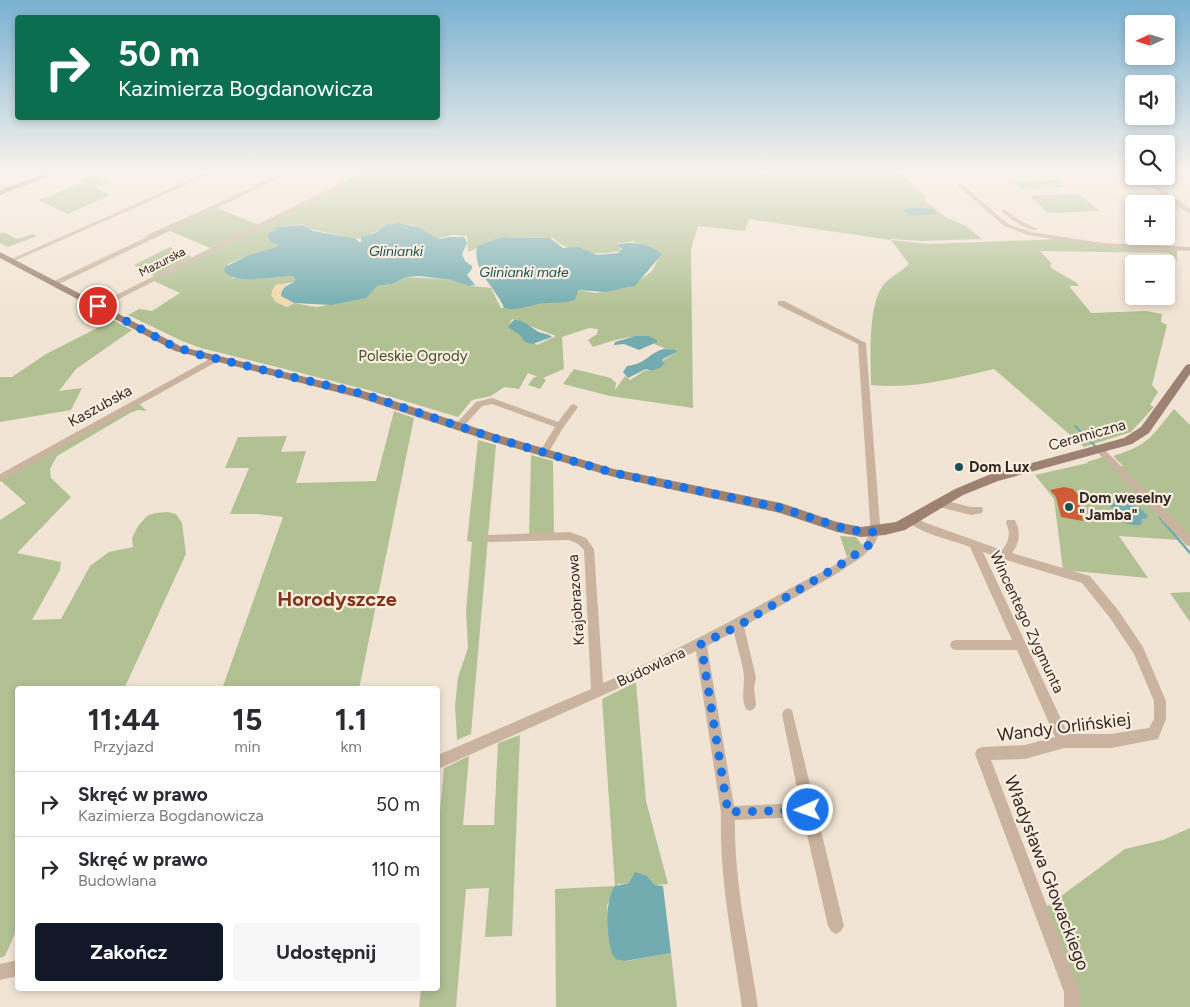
<!DOCTYPE html>
<html lang="pl">
<meta charset="utf-8">
<style>
body{margin:0;font-family:Figtree,sans-serif;background:#f7f7f7;color:#2b2b33;height:100vh;display:flex;flex-direction:column;font-size:19px;white-space:nowrap}
*{box-sizing:border-box;margin:0}
p{font-size:16px;color:#7c7c81}
.icon{flex:none;width:28px;height:28px;fill:none;stroke:currentColor;stroke-width:2;stroke-linecap:round;stroke-linejoin:round}
.map{position:relative;flex:1;overflow:hidden}
.sheet{position:absolute;left:15px;top:686px;width:425px;height:305px;display:flex;flex-direction:column;background:#fff;border-radius:5px;box-shadow:0 2px 8px #0003}
.sheet>*{flex:none}
.top-card{position:absolute;left:15px;top:15px;width:425px;height:105px;border-radius:5px;box-shadow:0 2px 8px #0003;background:#0b6e4f;color:#fff;overflow:hidden}
.needle{width:32px;rotate:266deg}
.controls{position:absolute;left:1125px;top:15px;display:grid;gap:10px}
.controls a{display:grid;place-items:center;width:50px;height:50px;border-radius:5px;background:#fff;box-shadow:0 2px 8px #0003;font-size:25px}
.pin{position:absolute;display:grid;place-items:center;width:42px;height:42px;color:#fff;margin:-21px;border:2px solid #fff;border-radius:50%;box-shadow:0 1px 5px #0007}
.me{position:absolute;width:55px;margin:-28px;rotate:268deg;stroke-linejoin:round;filter:drop-shadow(0 0 4px #0008)}
.turn{display:flex;align-items:center;gap:18px;height:105px;padding:0 20px;font-size:22px}
.turn .icon{width:65px;height:65px;stroke-width:2.5}
.turn b{display:block;font-size:35px;line-height:42px}
.eta{display:flex;justify-content:space-evenly;align-items:center;height:85px;text-align:center}
.eta b{font-size:30px;font-weight:700;line-height:35px}
.cta{display:flex;gap:10px;margin-top:auto;padding:10px 20px}
.cta a{flex:1;height:58px;border-radius:5px;background:#111827;color:#fff;font-size:20px;font-weight:700;line-height:58px;text-align:center}
.cta a+a{background:#f7f7f7;color:#2b2b33}
ul{padding:0;list-style:none}
li{display:flex;align-items:center;gap:15px;height:65px;padding:0 20px;border-top:1px solid #e1e1e2}
li div{flex:1}
li b{display:block;font-size:19px}
li em{font-style:normal}
.map>svg:first-child{display:block}
.green{fill:#b1c194;fill-rule:evenodd}
.sand{fill:#f0d8a8}
.water{fill:#72acb0}
.lines{fill:none;stroke-linecap:round;stroke-linejoin:round}
.stream-far1{stroke:#72acb0;stroke-width:2}
.stream{stroke:#72acb0;stroke-width:2.5}
.building{fill:#cd5d37}
.street{fill:#cab4a0;fill-rule:evenodd}
.secondary{fill:#9d8272;fill-rule:evenodd}
.route{stroke:#1a73e8;stroke-width:9;stroke-dasharray:0 16.2}
.poi-dot{fill:#185156;stroke:#faeee0;stroke-width:2}
.labels{text-anchor:middle;stroke-width:4.5;stroke-linejoin:round;paint-order:stroke}
.far-street-label{font-size:12px;fill:#332924;stroke:#faeee0}
.far-water-label{font-size:14px;font-style:italic;fill:#185156;stroke:#faeee0}
.park-label{font-size:15px;fill:#425226;stroke:#faeee0}
.street-label{font-size:15px;fill:#332924;stroke:#faeee0}
.poi-label{font-size:15px;font-weight:bold;fill:#332924;stroke:#faeee0;text-anchor:start}
.near-street-label{font-size:18px;fill:#332924;stroke:#faeee0}
.district-label{font-size:20px;font-weight:bold;fill:#863419;stroke:#faeee0}
</style>
<div class="map">
<svg width="1190" height="1007" viewBox="0 0 1190 1007">
<rect width="100%" height="100%" fill="#f2e4d4"/>
<g class="green">
<path d="M366,170h533l26,26v5l22,17 19,8 16,13 -61,2 -31,-2 1,1 38,4 129,-5 119,11v11l-8,-8 -129,-2 12,13h-2l1,4 26,15 2,3h-10l22,27 56,-2 15,3 -1,8 6,3 -15,60 6,7 -8,13 4,2 -23,25 -47,15 -90,-78c-44,10 -78,20 -123,16 0,-25 -4,-83 14,-102 7,-7 17,-12 24,-19l-18,-24 -142,-21 -4,12 -47,-5 -7,23 2,159 -83,-12 -47,-12 11,-15 37,9 5,5 -1,7 10,-14 5,4 16,-10 7,1 11,-9 -2,-1 14,-8 -22,-9 3,-4c-23,-7 -41,0 -64,7l-5,-7 9,-6 1,-5 -9,-1 -27,9 2,32 -21,9 3,2 -6,9 -12,-4 6,-8h4l-10,-4 -9,16 -15,-2 -13,9 -19,4 -14,17 -90,-27 -167,-42 -19,-7 -54,-26 11,-6 13,2 28,-18 -28,-13zM393,223l21,2 25,13 14,-3 14,1 1,16 34,-15 51,1c19,18 44,17 68,13l-4,-7 18,-3 -1,1 16,5 11,6 -9,18 -21,16 -35,6 -19,-3 -36,14 -40,4 -10,-20 -19,-2 -15,-6 -51,-3 -14,7 -15,2 -27,15 -34,6 -22,-4 -7,4 -11,-5 -4,-11 4,-6 18,-3 1,-4 -2,-2 -12,-1 -23,4 -26,-1 -4,-14 21,-9 27,-8 1,-20 26,-3 6,5 51,10zM512,319l44,17 -19,9 -28,-20z"/>
<path d="M92,175l16,8 -13,5 15,7 -42,19 -29,-14 43,-17 -4,-3z"/>
<path d="M1055,180l9,7 -42,2 -8,-7z"/>
<path d="M1078,194l22,17 -52,2 -18,-17z"/>
<path d="M212,206l47,19 -49,23 -40,-17 -18,8 -7,-3z"/>
<path d="M3,232l14,7 16,-5 4,2 -29,11 -8,-4v-9z"/>
<path d="M170,247l22,10 -37,19 -21,-11z"/>
<path d="M113,320l19,10 -56,39 -17,22 23,-3 -11,22 -71,12v-45h12l34,-23z"/>
<path d="M137,402l10,9 -9,-1 -8,3 -73,43 -7,13 1,9 20,19 -54,56 44,9 -1,8 -28,50 29,-1 29,-53 19,-14 24,-5 -1,-9 6,-12 9,-10 8,-3 13,-1 8,2 6,9 4,31 -62,135h-106l-1,240 -12,27 -5,2v-438l26,-17 -26,-23z"/>
<path d="M1174,409l16,16v114l-69,-72 2,-1 -10,-10c36,-11 38,-19 61,-47z"/>
<path d="M394,411l20,7 -55,271h-137l61,-172 -25,-3h-28l19,-46h-24l13,-31 49,-1 -6,16 25,-1 -10,32 80,-2z"/>
<path d="M478,440l18,5 -25,289 -14,6 -2,-34 3,-29 10,-29 -2,-37 6,-69 -5,-1z"/>
<path d="M531,455l22,6 1,73 -25,1z"/>
<path d="M1106,456l78,82h-5l1,2 -61,-4 29,42 -85,-8 -9,-71 -19,-24 53,-12 -1,-1z"/>
<path d="M840,536l16,1 7,9 -16,11z"/>
<path d="M1190,592v30l-20,-29z"/>
<path d="M636,682l10,119 22,83 -13,1 -8,-9 -16,4 -2,3 -11,1 -11,21 4,45 6,10 10,1 44,-8 6,54h-121l-1,-118 60,-3 -13,-187z"/>
<path d="M520,735l-8,201 -27,1 4,-49 -23,1 -10,118h-37l2,-18h17v-157l6,-64 25,-12 -6,69h31l4,-82z"/>
<path d="M1190,828v179h-111l-33,-100 79,-58 38,-9z"/>
</g>
<path class="sand" d="M287,284l-6,7 4,8 9,4 -7,4 -11,-5 -5,-7 5,-10z"/>
<g class="water">
<path d="M903,209c10,-1 28,-4 34,5l-29,2z"/>
<path d="M398,223l20,4 22,12 9,-2h15l3,6 -5,11 3,7 7,5v3l-5,6 8,10 -6,1 -17,-6 -34,-4 -12,1 -14,7 -15,2 -11,12 -35,7 -37,-2 -13,-7c0,-9 7,-11 13,-14l1,-4 -2,-2c-16,-1 -61,11 -69,-6l1,-3 24,-12 27,-8 1,-3 -7,-2 -2,-5 1,-4 6,-2 2,-4 26,-2 10,6 42,7 4,4h2v-5l14,-4 13,-9z"/>
<path d="M502,237l48,1 13,10 16,-1 18,8 21,-2 4,-4 -6,-4c17,-4 32,-2 46,9l-27,32 -30,6 -27,-2 -3,10c-13,4 -24,2 -36,4 -12,2 -23,7 -35,4 -8,-21 -32,-36 -27,-62z"/>
<path d="M514,320c10,0 15,6 23,11 5,3 11,2 15,6l-19,7 -8,-2 -5,-7 -11,-7v-3z"/>
<path d="M636,336h12l9,4v2l-18,8 -15,-6 -10,1 1,-3z"/>
<path d="M664,349l12,1 1,2 -14,7 -1,2 3,2 -4,4 -9,4 -6,-2 -18,9 -5,-6 4,-6c20,-2 21,-13 37,-17z"/>
<path d="M1109,501l15,6 4,-4 12,5 7,7 1,3 -6,1 -1,6c-13,1 -22,-3 -28,-14l1,-2 -6,-5z"/>
<path d="M635,872l12,4 8,9 8,1 8,67 -46,8 -8,-1 -5,-6c-5,-18 -8,-53 3,-68l14,-3z"/>
</g>
<g class="lines">
<path class="stream-far1" d="M1075,426l21,21"/>
<path class="stream" d="M1160,518l30,35"/>
</g>
<path class="building" d="M1064,487l9,2 7,8h-2l5,24 -22,-4 -5,-20 -6,-7z"/>
<g class="lines">
<g class="street">
<path d="M212,170h8l-208,92 -5,-1z"/>
<path d="M288,170h8l-239,115 -7,-2z"/>
<path d="M1136,176h7l47,33v5z"/>
<path d="M343,182l3,2 -1,1 -244,123h-3l-4,-2z"/>
<path d="M958,184h4l46,40 23,8 72,11 87,4v4l-87,-4 -75,-12 -24,-9 -46,-40z"/>
<path d="M1004,209l15,11 19,9c-9,5 -28,-11 -36,-17l-1,-1z"/>
<path d="M778,301h6l82,42 14,182 -2,11 -4,9 -12,12 -29,19 -89,50 12,52 -2,10 2,17 -2,4 -4,2 -4,-2c-5,-10 -2,-20 -2,-31 0,-12 -8,-34 -10,-46l-27,14 27,160 66,-3 -18,-89 2,-4 4,-2 4,2 52,216 -3,5 -5,3 -5,-3 -3,-5 -25,-109 -68,3c-1,63 14,125 23,187h-16c-9,-65 -23,-128 -21,-194l-25,-162 -66,32 -192,86v-14l153,-66 -7,-139 -6,-6 -9,-4 -79,2 -4,-1 -1,-3 1,-3 84,-3 16,6 8,11 9,134c65,-28 127,-61 190,-96 23,-13 52,-24 71,-44 5,-5 6,-14 6,-21l-12,-178 -80,-39z"/>
<path d="M215,356l3,1v4l-218,121v-8z"/>
<path d="M492,398l66,24 13,-17 3,-1 4,3 -15,21 -16,27 -3,1 -5,-3 16,-26 -63,-23 -10,2 -20,22h-6l-2,-2 2,-2 20,-22z"/>
<path d="M1100,447l3,1 87,87v11l-4,-1 -89,-93 -2,-2z"/>
<path d="M939,499l32,8h11l1,3 -1,3 -11,2 -36,-9 -1,-3 1,-3z"/>
<path d="M911,515l15,8 76,27c7,-8 9,-17 4,-27l1,-3h8c6,13 5,22 -3,33l78,23 28,34 25,37 23,54v18l-8,20 -5,1 -42,8h-47l-39,11 -34,1 89,232v15h-16v-15l-89,-238 2,-5 5,-2 43,-2 30,-8 -38,-87h-61l-4,-1 -2,-4 2,-4 4,-1h56l-42,-93c-17,-7 -54,-14 -64,-28l1,-3zM983,552l20,7 79,24 28,35 24,36 20,47v18l-5,9 -38,6h-43z"/>
<path d="M18,960v16l-18,4v-16z"/>
</g>
<g class="secondary">
<path d="M54,170h10l-64,25v-5z"/>
<path d="M0,252l182,95 185,45 128,42 119,35 167,34 56,19 24,5 35,-5 59,-33 36,-15 133,-36 17,-11 45,-62 4,-1v10l-41,59 -17,11 -134,37 -35,14 -58,35 -20,5 -24,2 -24,-5 -57,-19 -166,-36 -127,-37 -127,-42 -185,-47 -175,-93z"/>
</g>
</g>
<linearGradient id="sky" x2="0" y2="1"><stop stop-color="#79b1d2"/><stop offset="0.55" stop-color="#f9f3ec"/><stop offset="1" stop-color="#f9f3ec" stop-opacity="0"/></linearGradient>
<rect width="1190" height="311" fill="url(#sky)"/>
<g class="lines">
<path class="route" d="M98,306l71,38 24,9 170,41 128,43 123,36 167,35 68,22 25,2 -6,14 -28,19 -102,61 -37,18 27,168 80,-2"/>
</g>
<g class="poi-dot">
<circle cx="959" cy="467" r="5"/>
<circle cx="1069" cy="507" r="5"/>
</g>
<g class="labels">
<g class="far-street-label">
<text transform="translate(162 262) rotate(-27)" y="4">Mazurska</text>
</g>
<g class="far-water-label">
<text x="396" y="256">Glinianki</text>
<text x="524" y="277">Glinianki małe</text>
</g>
<g class="park-label">
<text x="413" y="361">Poleskie Ogrody</text>
</g>
<g class="street-label">
<text transform="translate(100 406) rotate(-29)" y="5">Kaszubska</text>
<text transform="translate(1087 435) rotate(-16)" y="5">Ceramiczna</text>
<text transform="translate(576 600) rotate(-94)" y="5">Krajobrazowa</text>
<text transform="translate(1027 622) rotate(65)" y="5">Wincentego Zygmunta</text>
<text transform="translate(651 667) rotate(-25)" y="5">Budowlana</text>
</g>
<g class="poi-label">
<text x="969" y="472">Dom Lux</text>
<text x="1079" y="503">Dom weselny<tspan x="1079" dy="17">"Jamba"</tspan></text>
</g>
<g class="near-street-label">
<text transform="translate(1064 727) rotate(-7)" y="6">Wandy Orlińskiej</text>
<text transform="translate(1047 873) rotate(69)" y="6">Władysława Głowackiego</text>
</g>
<g class="district-label">
<text x="337" y="606">Horodyszcze</text>
</g>
</g>
</svg>
<div class="controls">
<a><svg class="needle" viewBox="-14 -14 28 28"><path d="M0-13l5 13h-10z" fill="#e53935"/><path d="M0 13l5-13h-10z" fill="#7c7c81"/></svg></a>
<a><svg class="icon" aria-label="sound" viewBox="0 0 24 24"><path d="M4 9h4l5-4v14l-5-4H4zM17 9q2 3 0 6"/></svg></a>
<a><svg class="icon" aria-label="search" viewBox="0 0 24 24"><circle cx="10" cy="10" r="6"/><path d="M15 15l6 6"/></svg></a>
<a>+</a>
<a>−</a>
</div>
<div class="pin" style="left:98px;top:306px;background:#d93025"><svg class="icon" aria-label="arrive" viewBox="0 0 24 24"><path d="M6 21V4h12l-3 4 3 4H6"/></svg></div>
<svg class="me" style="left:808px;top:810px" viewBox="-20 -20 40 40"><circle r="17" fill="#1a73e8" stroke="#fff" stroke-width="3"/><path d="M0-11L8 9 0 5-8 9z" fill="#fff"/></svg>
<div class="top-card">
<div class="turn"><svg class="icon" aria-label="right" viewBox="0 0 24 24"><path d="M7 20v-9h11M14 6l5 5-5 5"/></svg><div><b>50 m</b>Kazimierza Bogdanowicza</div></div>
</div>
<section class="sheet">
<div class="eta">
<div><b>11:44</b><p>Przyjazd</p></div>
<div><b>15</b><p>min</p></div>
<div><b>1.1</b><p>km</p></div>
</div>
<ul>
<li><svg class="icon" aria-label="right" viewBox="0 0 24 24"><path d="M7 20v-9h11M14 6l5 5-5 5"/></svg><div><b>Skręć w prawo</b><p>Kazimierza Bogdanowicza</p></div><em>50 m</em></li>
<li><svg class="icon" aria-label="right" viewBox="0 0 24 24"><path d="M7 20v-9h11M14 6l5 5-5 5"/></svg><div><b>Skręć w prawo</b><p>Budowlana</p></div><em>110 m</em></li>
</ul>
<div class="cta"><a>Zakończ</a><a>Udostępnij</a></div>
</section>
</div>
